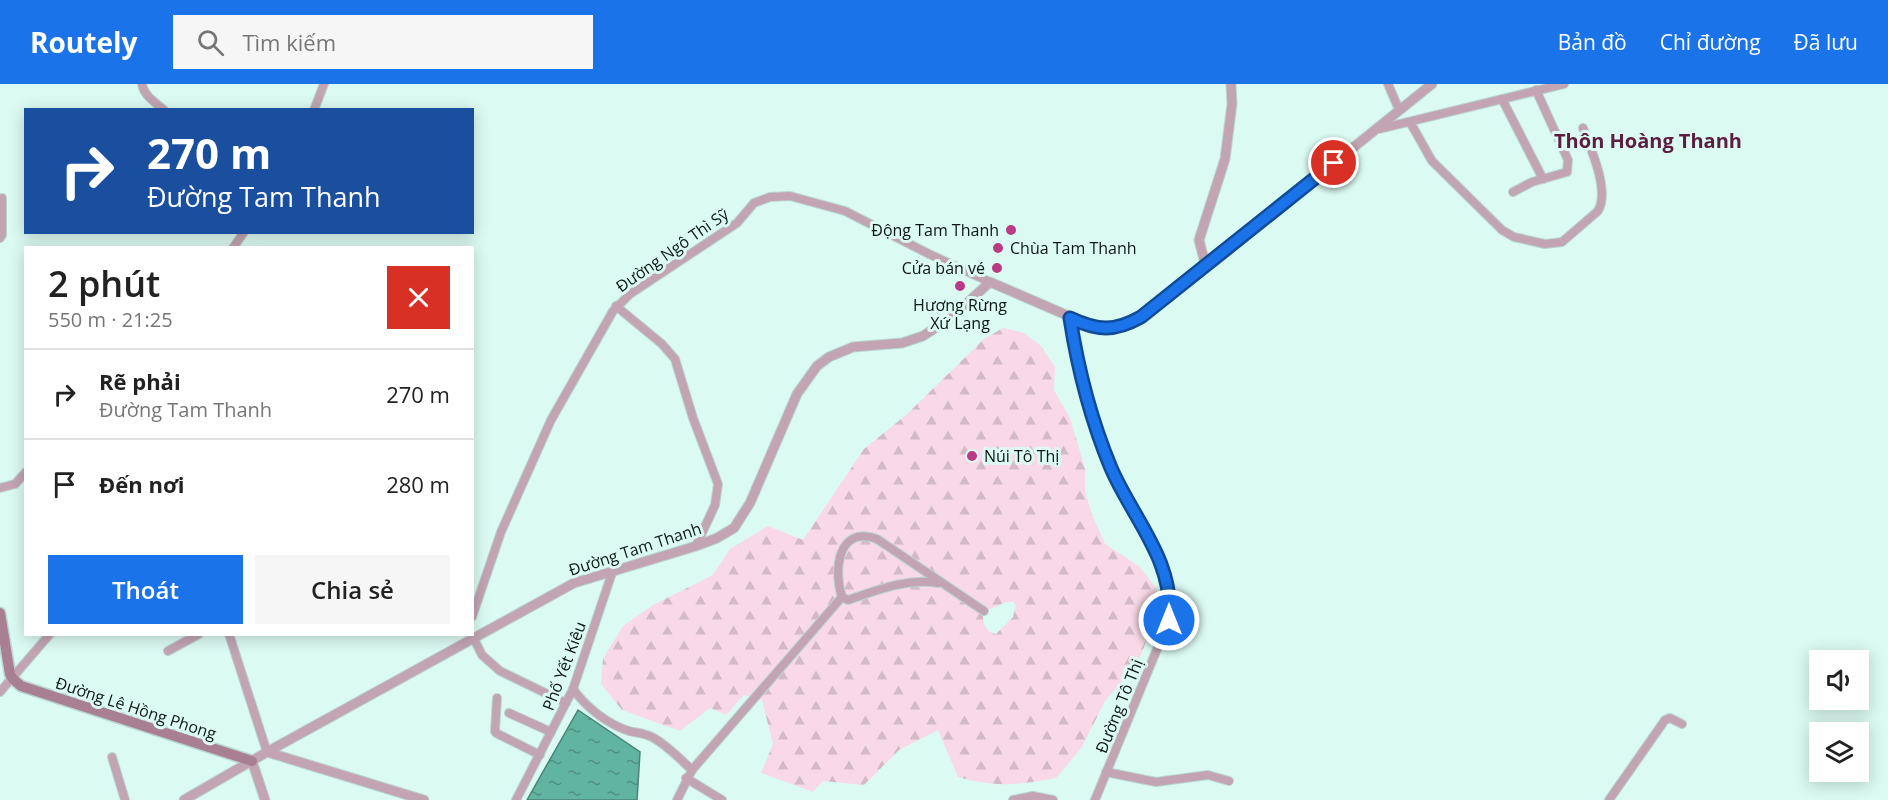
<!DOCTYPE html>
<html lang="vi">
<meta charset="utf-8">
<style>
body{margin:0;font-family:"Open Sans",sans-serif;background:#f6f6f6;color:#222;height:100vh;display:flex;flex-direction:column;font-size:22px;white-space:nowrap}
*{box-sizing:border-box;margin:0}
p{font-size:20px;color:#767676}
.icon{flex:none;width:33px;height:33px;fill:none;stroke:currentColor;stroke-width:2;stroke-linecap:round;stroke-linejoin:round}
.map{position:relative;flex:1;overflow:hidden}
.side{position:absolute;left:24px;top:162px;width:450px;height:390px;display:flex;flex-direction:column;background:#fff;border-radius:0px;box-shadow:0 3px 15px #0003}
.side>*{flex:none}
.banner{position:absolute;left:24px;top:24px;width:450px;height:126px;border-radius:0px;box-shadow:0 3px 15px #0003;background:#1a4fa0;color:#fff;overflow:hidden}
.controls{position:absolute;left:1809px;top:566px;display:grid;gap:12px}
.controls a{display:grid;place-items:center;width:60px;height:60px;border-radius:0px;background:#fff;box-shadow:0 3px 15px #0003;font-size:30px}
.pin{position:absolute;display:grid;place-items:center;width:51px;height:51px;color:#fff;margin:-26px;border:3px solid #fff;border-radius:50%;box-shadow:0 2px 6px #0007}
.me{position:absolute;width:66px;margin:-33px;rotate:0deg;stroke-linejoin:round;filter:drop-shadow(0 0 4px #0008)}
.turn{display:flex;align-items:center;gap:21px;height:126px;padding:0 24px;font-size:27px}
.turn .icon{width:78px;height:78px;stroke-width:2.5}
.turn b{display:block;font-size:42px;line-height:51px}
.round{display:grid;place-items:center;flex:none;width:63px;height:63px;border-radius:0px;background:#f6f6f6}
.overview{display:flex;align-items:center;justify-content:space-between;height:102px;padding:0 24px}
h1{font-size:36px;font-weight:600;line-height:45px}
.primary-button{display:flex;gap:12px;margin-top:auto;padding:12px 24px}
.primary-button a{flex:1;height:69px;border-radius:0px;background:#1a73e8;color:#fff;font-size:24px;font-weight:600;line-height:69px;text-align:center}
.primary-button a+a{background:#f6f6f6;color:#222}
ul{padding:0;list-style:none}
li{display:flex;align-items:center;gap:18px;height:90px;padding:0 24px;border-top:2px solid #e0e0e0}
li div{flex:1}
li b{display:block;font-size:22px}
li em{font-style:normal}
header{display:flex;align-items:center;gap:36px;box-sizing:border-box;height:84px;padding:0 30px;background:#1a73e8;color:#fff}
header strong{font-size:28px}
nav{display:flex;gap:33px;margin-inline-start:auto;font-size:21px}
.search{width:420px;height:54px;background:#f6f6f6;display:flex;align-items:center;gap:15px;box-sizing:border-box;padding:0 21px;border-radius:0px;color:#767676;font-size:22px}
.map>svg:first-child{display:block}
.forest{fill:url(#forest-firs);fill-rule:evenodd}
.water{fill:url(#water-ripples);stroke:#488577;stroke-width:1.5}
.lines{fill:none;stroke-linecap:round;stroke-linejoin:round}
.minor-casing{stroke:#bad6ce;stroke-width:10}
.tertiary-casing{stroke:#bad6ce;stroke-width:11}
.secondary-casing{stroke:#bad6ce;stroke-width:13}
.minor{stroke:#c2a4b2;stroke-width:8}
.tertiary{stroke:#c2a4b2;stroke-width:9}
.secondary{stroke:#a97f92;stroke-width:10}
.route-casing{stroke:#114b97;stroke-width:15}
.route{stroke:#1a73e8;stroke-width:10}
.poi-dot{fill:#bb3a84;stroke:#dbfaf2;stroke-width:2}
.labels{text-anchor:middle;stroke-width:6;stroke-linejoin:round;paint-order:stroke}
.poi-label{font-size:16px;fill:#0c1714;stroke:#dbfaf2;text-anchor:end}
.street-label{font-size:16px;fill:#0c1714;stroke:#dbfaf2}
.quarter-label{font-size:20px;font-weight:bold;fill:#5c1d40;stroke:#dbfaf2}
</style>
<header>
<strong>Routely</strong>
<div class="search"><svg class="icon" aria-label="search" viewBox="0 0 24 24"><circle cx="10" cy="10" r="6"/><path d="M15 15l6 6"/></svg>Tìm kiếm</div>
<nav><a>Bản đồ</a><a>Chỉ đường</a><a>Đã lưu</a></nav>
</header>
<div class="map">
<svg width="1888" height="716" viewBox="0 0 1888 716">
<defs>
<pattern id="forest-firs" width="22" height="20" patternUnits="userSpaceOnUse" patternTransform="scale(1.5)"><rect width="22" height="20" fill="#f9d9e7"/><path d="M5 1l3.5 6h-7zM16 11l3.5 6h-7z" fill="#d4bac5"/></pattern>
<pattern id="water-ripples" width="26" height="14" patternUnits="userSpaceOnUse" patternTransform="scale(1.5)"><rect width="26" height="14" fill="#61b4a2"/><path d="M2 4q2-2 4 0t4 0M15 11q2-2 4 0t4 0" fill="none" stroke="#4e9183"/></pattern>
</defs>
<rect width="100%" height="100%" fill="#dbfaf2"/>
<path class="forest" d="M1003,244l21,5 16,12 15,22 -1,23 16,28 15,50v24l8,25 12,27 34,22 17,22 2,23 -21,54 -32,36 -23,46 -26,31c-38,7 -59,10 -98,-1l-20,-47 -39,20 -35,35 -41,-4 -10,11 -52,-19 12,-29 -11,-44 -18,-5 -18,20 -16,-7 -30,23 -58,-21 -21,-26 2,-25 20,-33 30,-21 60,-30 17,-26 38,-23 35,14 61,-91 42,-34 78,-76zM1006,518h7l3,3 -3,12 -17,17c-9,-1 -13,-9 -13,-18l5,-6z"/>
<path class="water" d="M578,626l62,42 -3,48h-110z"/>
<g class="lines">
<g class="minor-casing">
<g id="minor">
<path d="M142,0c2,12 13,18 22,26"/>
<path d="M1388,0l11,26"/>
<path d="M1502,15l41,80"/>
<path d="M314,26l10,-26"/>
<path d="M1410,38l22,39 70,69 12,7 31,7 9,-1 8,-1 36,-31c12,-20 -7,-62 -15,-83"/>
<path d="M1379,45l185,-45"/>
<path d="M1513,108l19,-10 35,-10 1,-12 -32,-70"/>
<path d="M0,154l2,-3v-37"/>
<path d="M233,164l11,-16"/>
<path d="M616,222l46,38 13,15 18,59 25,66 -3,21 -19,41"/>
<path d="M1070,234c8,52 20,102 41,150 22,51 64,93 58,152l-74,180"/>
<path d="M0,404l15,-4 11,-12"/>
<path d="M842,513c-9,-27 -4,-72 35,-58l107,72"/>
<path d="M842,513l6,3c30,-10 59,-22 90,-17"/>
<path d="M472,533l29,-85 50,-112 62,-109 17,-17 107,-71 17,-20 16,-6 20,-1 55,15 84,43 61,28"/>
<path d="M229,550l38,118"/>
<path d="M474,555l8,16 18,16 66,32"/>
<path d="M168,567l31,-17"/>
<path d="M573,605c13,18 34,35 56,42 8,2 15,2 23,6 15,8 27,21 40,33"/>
<path d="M0,608l50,-58"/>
<path d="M497,614l-2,33 1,2 44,22"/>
<path d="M509,629l42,19"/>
<path d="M112,673l13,43"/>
<path d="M1106,688l50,10 52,-7 21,6"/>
<path d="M686,694l36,22"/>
<path d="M516,716l57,-111 40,-119"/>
<path d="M677,716l15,-30 150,-173"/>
<path d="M1013,716l20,-4 20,4"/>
<path d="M1609,716l56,-80 5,-2 12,6"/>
</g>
</g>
<g class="tertiary-casing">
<g id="tertiary">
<path d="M1206,183l-7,-27 26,-81 7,-55 -1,-20"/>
<path d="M267,668l157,48"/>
<path d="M252,677l13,39"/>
<path d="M184,716l83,-48 307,-169 122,-37 21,-8 17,-10 16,-25 47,-109 20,-28 12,-9 24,-10 49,-4 21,-7 30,-20 37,-34 104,45c23,4 41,-5 59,-18l279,-225"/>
</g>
</g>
<g class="secondary-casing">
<path id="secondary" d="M0,529l10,61 3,5 8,7 231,75"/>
</g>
<use href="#minor" class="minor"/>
<use href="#tertiary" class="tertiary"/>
<use href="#secondary" class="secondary"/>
</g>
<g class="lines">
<g class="route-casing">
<path id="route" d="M1169,536c6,-59 -36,-101 -58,-152 -20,-48 -33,-98 -41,-150 28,13 44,14 71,-1l193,-154"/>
</g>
<use href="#route" class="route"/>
</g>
<g class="poi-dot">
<circle cx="1011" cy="146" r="6"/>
<circle cx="998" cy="164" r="6"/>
<circle cx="997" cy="184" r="6"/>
<circle cx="960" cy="202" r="6"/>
<circle cx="972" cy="372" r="6"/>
</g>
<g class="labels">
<g class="poi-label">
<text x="999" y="152">Động Tam Thanh</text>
<text x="1010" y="170" text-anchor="start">Chùa Tam Thanh</text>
<text x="985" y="190">Cửa bán vé</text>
<text x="960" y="227" text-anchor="middle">Hương Rừng<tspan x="960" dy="18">Xứ Lạng</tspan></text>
<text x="984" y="378" text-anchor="start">Núi Tô Thị</text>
</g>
<g class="street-label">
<text transform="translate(672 166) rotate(-35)" y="6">Đường Ngô Thì Sỹ</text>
<text transform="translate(635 465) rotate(-18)" y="6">Đường Tam Thanh</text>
<text transform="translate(564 582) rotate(-69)" y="6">Phố Yết Kiêu</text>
<text transform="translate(1119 622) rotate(-68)" y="6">Đường Tô Thị</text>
<text transform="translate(136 624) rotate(18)" y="6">Đường Lê Hồng Phong</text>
</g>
<g class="quarter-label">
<text x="1648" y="64">Thôn Hoàng Thanh</text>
</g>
</g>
</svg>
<div class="controls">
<a><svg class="icon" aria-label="sound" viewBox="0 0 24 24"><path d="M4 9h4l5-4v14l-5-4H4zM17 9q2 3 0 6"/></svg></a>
<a><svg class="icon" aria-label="layers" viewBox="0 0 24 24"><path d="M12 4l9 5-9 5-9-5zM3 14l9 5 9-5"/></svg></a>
</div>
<div class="pin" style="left:1334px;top:79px;background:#d93025"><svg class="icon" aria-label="arrive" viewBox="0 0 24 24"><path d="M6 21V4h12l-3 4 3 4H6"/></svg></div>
<svg class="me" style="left:1169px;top:536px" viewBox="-20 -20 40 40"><circle r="17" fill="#1a73e8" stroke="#fff" stroke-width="3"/><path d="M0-11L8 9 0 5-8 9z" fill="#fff"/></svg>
<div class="banner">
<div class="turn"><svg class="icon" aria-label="right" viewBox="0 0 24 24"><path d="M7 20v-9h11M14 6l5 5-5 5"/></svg><div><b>270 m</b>Đường Tam Thanh</div></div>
</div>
<section class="side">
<div class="overview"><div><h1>2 phút</h1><p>550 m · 21:25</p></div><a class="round" style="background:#d93025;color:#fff"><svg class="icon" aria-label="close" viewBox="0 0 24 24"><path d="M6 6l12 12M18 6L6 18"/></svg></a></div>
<ul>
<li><svg class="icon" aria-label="right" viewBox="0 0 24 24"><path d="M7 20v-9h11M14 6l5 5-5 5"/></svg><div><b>Rẽ phải</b><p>Đường Tam Thanh</p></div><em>270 m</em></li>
<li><svg class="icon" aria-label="arrive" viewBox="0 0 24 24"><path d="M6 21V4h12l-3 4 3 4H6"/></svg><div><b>Đến nơi</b></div><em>280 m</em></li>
</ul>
<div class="primary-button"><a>Thoát</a><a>Chia sẻ</a></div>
</section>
</div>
